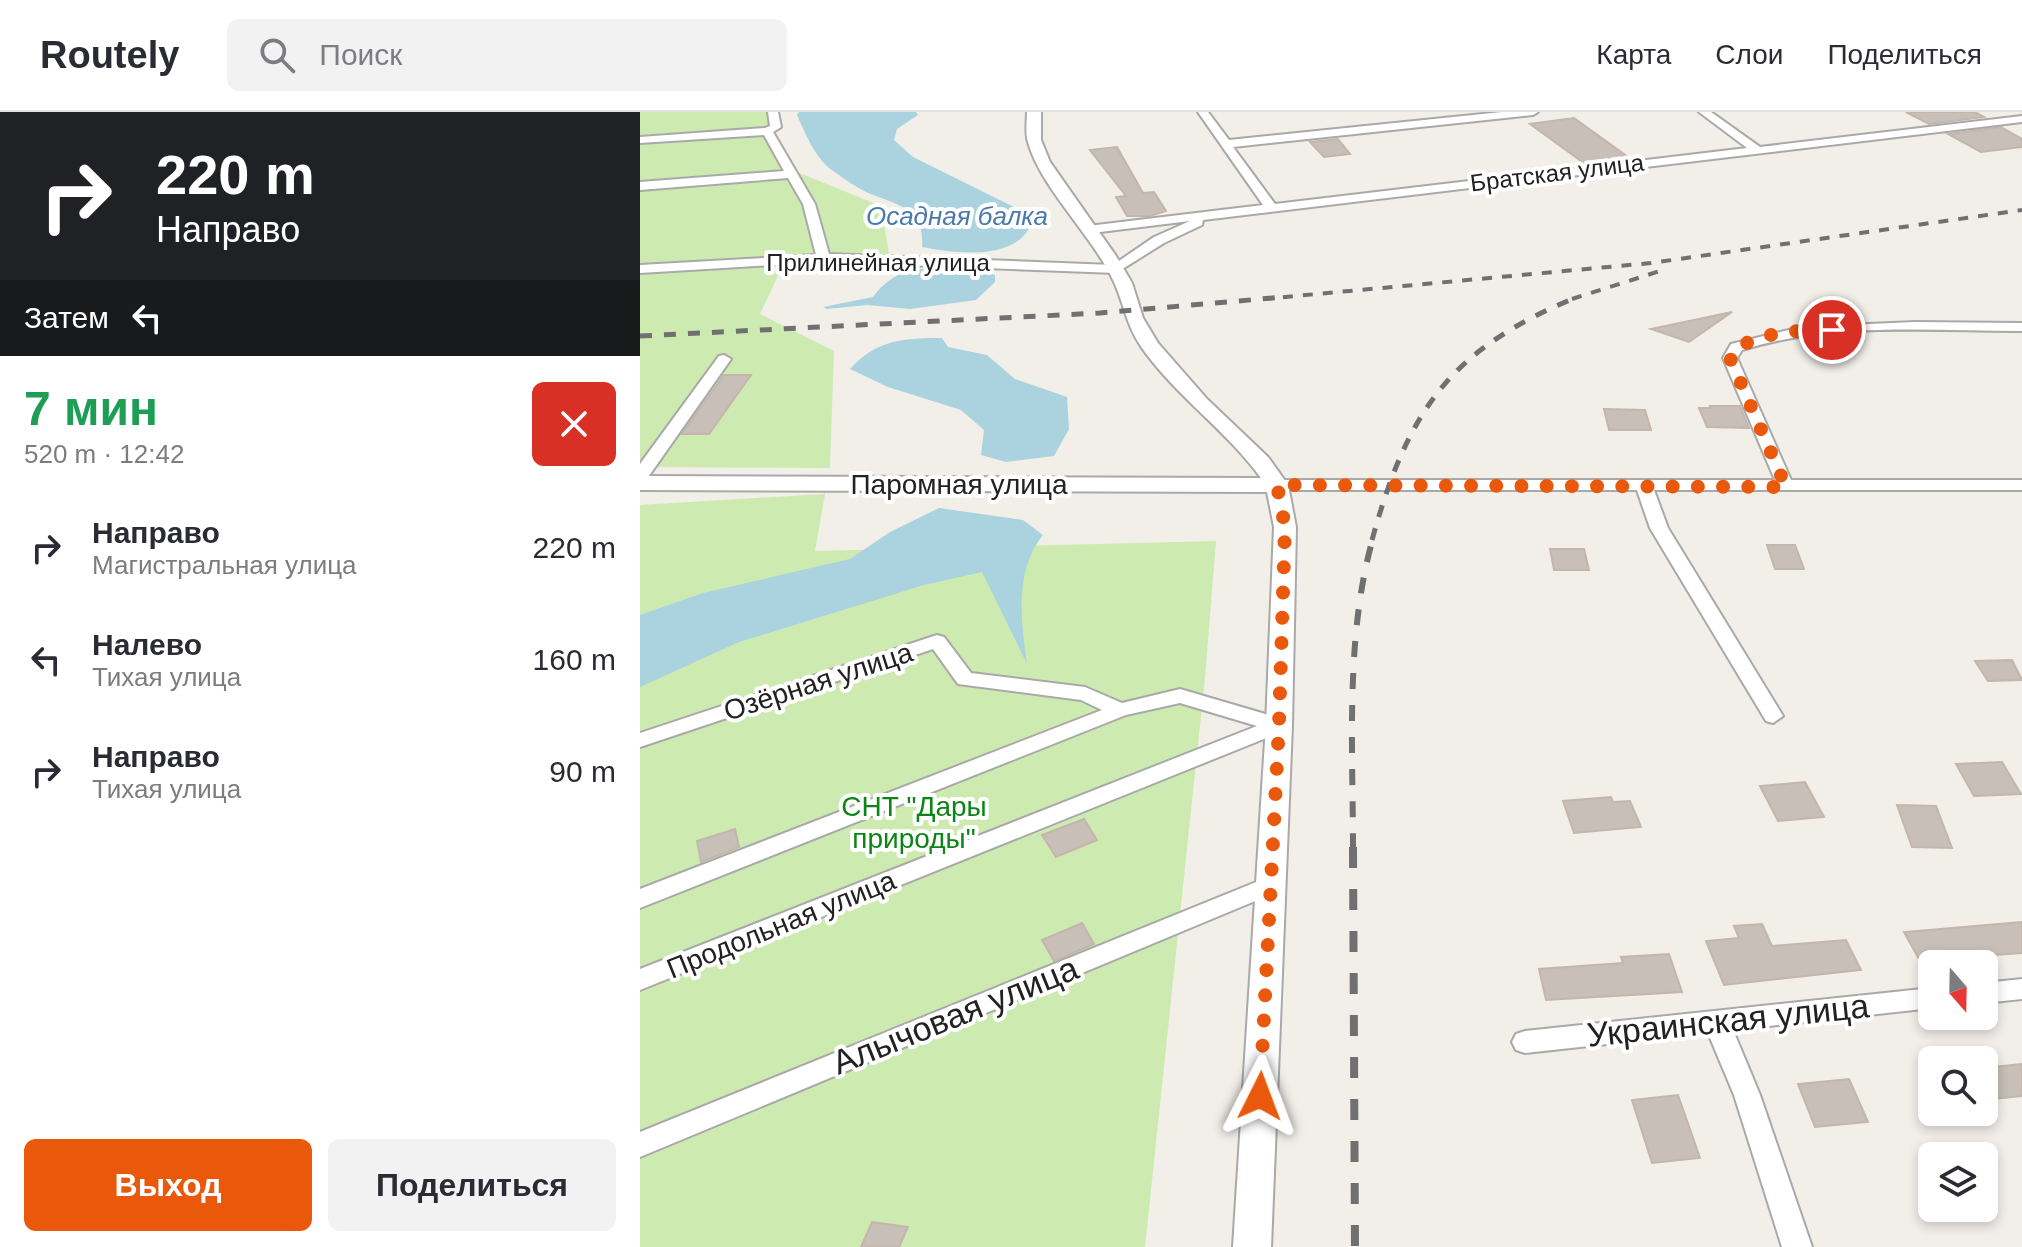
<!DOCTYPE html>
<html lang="ru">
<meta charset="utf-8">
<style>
body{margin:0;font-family:Helvetica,sans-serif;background:#f2f2f3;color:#2b2b33;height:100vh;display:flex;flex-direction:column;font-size:30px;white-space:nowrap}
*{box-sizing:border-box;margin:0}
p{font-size:26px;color:#7c7c81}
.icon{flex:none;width:44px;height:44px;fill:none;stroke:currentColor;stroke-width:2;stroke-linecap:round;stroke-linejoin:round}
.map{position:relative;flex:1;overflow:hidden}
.sheet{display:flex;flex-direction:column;background:#fff;width:640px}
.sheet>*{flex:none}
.hud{background:#202124;color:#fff;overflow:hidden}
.needle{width:52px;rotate:160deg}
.buttons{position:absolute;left:1278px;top:838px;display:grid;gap:16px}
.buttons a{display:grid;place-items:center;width:80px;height:80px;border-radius:12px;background:#fff;box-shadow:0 4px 12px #0003;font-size:40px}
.pin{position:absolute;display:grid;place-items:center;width:68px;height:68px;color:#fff;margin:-34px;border:4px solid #fff;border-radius:50%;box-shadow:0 2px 8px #0007}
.me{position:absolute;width:88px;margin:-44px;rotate:3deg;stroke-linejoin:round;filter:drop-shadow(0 0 6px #0008)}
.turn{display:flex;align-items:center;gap:28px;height:168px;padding:0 24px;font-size:36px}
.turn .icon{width:104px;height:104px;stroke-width:2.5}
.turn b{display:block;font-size:56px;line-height:68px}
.then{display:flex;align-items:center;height:76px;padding:0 24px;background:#0003;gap:16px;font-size:30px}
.round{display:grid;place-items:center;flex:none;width:84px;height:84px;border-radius:12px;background:#f2f2f3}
.headline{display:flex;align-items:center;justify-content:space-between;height:136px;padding:0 24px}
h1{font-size:48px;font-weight:700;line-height:60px;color:#1e9e55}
.primary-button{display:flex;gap:16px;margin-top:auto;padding:16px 24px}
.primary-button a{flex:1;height:92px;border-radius:12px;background:#ea580c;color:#fff;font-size:32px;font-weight:700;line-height:92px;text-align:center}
.primary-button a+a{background:#f2f2f3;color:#2b2b33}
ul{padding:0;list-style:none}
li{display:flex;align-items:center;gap:24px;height:112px;padding:0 24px}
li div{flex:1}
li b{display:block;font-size:30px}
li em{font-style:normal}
header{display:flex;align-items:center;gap:48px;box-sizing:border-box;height:112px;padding:0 40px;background:#fff;border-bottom:2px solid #e1e1e2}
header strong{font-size:38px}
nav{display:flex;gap:44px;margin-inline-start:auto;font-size:28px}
.search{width:560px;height:72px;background:#f2f2f3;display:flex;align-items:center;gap:20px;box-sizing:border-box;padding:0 28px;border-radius:12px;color:#7c7c81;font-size:30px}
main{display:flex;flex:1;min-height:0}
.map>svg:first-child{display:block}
.grass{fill:#cdebb0}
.water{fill:#aad3df}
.building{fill:#c7bfb8;stroke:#c4b6ab;stroke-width:2}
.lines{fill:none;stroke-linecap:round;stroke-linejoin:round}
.minor-casing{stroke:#a9a9a9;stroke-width:4}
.tertiary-casing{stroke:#a9a9a9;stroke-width:4}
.minor{fill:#fff;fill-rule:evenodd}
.tertiary{fill:#fff;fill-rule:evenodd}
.rail-far3{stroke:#707070;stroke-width:4;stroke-dasharray:10 10;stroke-linecap:butt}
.rail-far2{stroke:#707070;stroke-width:5;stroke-dasharray:12 12;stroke-linecap:butt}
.rail-far1{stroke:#707070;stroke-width:6;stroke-dasharray:16 16;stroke-linecap:butt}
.rail{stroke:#707070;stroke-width:8;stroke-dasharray:21 21;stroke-linecap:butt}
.route{stroke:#ea580c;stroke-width:14;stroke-dasharray:0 25.2}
.labels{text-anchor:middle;stroke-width:8;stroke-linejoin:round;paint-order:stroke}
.far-street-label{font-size:24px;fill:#222;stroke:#fff}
.far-water-label{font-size:26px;font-style:italic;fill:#4a7aab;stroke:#fff}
.street-label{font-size:28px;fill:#222;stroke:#fff}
.park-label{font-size:28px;fill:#0c8416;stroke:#fff}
.near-street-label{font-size:34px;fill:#222;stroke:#fff}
</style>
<header>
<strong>Routely</strong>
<div class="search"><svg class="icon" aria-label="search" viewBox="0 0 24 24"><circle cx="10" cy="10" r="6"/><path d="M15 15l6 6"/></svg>Поиск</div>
<nav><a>Карта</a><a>Слои</a><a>Поделиться</a></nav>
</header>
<main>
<section class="sheet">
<div class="hud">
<div class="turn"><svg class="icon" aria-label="right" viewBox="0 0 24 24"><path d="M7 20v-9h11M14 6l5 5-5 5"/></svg><div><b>220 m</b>Направо</div></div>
<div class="then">Затем<svg class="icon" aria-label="left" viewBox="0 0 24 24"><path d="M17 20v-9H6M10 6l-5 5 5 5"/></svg></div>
</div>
<div class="headline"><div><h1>7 мин</h1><p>520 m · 12:42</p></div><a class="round" style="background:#d93025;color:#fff"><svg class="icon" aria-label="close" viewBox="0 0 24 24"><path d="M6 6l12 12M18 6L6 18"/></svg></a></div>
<ul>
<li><svg class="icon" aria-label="right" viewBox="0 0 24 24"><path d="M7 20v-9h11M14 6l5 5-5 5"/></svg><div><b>Направо</b><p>Магистральная улица</p></div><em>220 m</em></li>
<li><svg class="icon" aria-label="left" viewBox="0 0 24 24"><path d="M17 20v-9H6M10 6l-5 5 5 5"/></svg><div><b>Налево</b><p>Тихая улица</p></div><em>160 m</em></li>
<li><svg class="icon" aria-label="right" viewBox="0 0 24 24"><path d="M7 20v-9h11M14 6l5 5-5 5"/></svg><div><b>Направо</b><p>Тихая улица</p></div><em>90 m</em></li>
</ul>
<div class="primary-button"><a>Выход</a><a>Поделиться</a></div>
</section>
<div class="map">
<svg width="1382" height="1135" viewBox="0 0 1382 1135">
<rect width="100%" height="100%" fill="#f2efe9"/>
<path class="grass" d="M0,0h137l-4,19 24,41 84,34 8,48 -103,5 -26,55 74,37 -4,115 -15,85 401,-10 -11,137 -60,569h-505v-742l184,-11 6,-26 -190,-1z"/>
<g class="water">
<path d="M159,0h117l2,3 -21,14 -3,11 19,17 121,60c-12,45 -75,37 -112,30 3,-40 -26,-42 -56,-55 -12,-6 -26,-16 -37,-24 -15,-13 -24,-35 -32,-53z"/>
<path d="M280,157l67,4 8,2v7l-19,18 -66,9 -43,-4 -40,4 -4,-2 50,-10c12,-16 26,-26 47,-28z"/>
<path d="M302,226l6,9 39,8 28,24 52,18 2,32 -15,27 -48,6 -25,-7 3,-25 -23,-20 -73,-23 -38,-18c27,-30 55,-31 92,-31z"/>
<path d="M299,396l84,12 20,15c-29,36 -22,86 -16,129l-45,-92 -58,13 -185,57 -99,45v-72l63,-22 147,-34 40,-27z"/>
</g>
<g class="building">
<path d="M1266,0h69l9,5 -55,7z"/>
<path d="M934,6l54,39 -43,7 -55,-40z"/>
<path d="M1361,15l21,12v8l-41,5 -33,-18z"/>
<path d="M698,27l12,15 -26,3 -14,-15z"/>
<path d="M477,35l26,46 11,-1 12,19 -16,5h-23l-11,-19 10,-1 -36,-46z"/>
<path d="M1092,200l-43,30 -38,-13z"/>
<path d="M84,263h27l-42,59h-27z"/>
<path d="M1070,294h30l9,22 -42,-1 -8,-19h12z"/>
<path d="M964,297l41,1 6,20h-42z"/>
<path d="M1127,433h28l9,24h-29z"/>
<path d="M910,437h34l5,21h-35z"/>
<path d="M1372,548l10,20 -34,1 -13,-20z"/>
<path d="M1362,650l19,32 -47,2 -18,-32z"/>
<path d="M1165,670l19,35 -46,4 -18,-35z"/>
<path d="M971,685l2,5 17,-1 11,26 -67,6 -11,-32z"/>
<path d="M1257,693l39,1 16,42 -40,-1z"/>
<path d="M444,707l13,21 -41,17 -14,-22z"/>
<path d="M95,717l4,18 -38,15 -4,-21z"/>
<path d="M1382,810v31l-41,3 -61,5 -16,-29z"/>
<path d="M442,811l12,21 -40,17 -12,-21z"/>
<path d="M1122,812l10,22 74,-6 15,30 -137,15 -18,-44 33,-3 -5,-12z"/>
<path d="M1029,842l13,38 -136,8 -7,-31 84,-6 -2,-6z"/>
<path d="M1382,952v32l-38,4v-32z"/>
<path d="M1209,967l19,43 -53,5 -17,-43z"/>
<path d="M1038,983l22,63 -48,5 -20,-63z"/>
<path d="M232,1110l36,5 -9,20h-38z"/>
</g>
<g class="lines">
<g class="minor-casing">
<g id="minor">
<path d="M128,0h10l3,15 -8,5 42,72 14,50 284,11 41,-28 36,-16 -98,12 -6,-4 2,-3 175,-21 -65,-93h10l21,28 273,-28h36l-5,3 -300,32 42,57 472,-56 -48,-36h12l49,35 262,-31v6l-819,98 -1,5 -38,18 -48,30 -293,-11 -183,11v-8l176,-10 -13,-51 -15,-26 -148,12v-8l144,-11 -20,-36 -124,8v-6l125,-9 5,-2z"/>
<path d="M1275,210l107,1v8c-94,0 -190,-9 -280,19l-5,8 54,122h231v10h-368l14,38 115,188 -10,7 -7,-2 -116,-193 -13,-38h-360l-8,-5 8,-5h498l-52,-122 8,-14 70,-17z"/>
<path d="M84,243l7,4 -85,121 -6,1v-17l79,-108z"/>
<path d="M297,523l7,2 27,36 114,14 37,16 58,-14 106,31 3,5 -3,5 -646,260v-21l617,-243 -77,-23 -54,12 -486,193v-19l462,-179 -21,-10 -123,-16 -25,-35 -293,98v-14z"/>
<path d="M631,764l8,3 4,6 -4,6 -639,266v-25z"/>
<path d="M1382,867v20l-38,4v-20z"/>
<path d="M1292,876v20l-199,22 27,65 52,152h-30l-48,-152 -26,-62 -183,20 -9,-3 -4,-8 4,-8 9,-3z"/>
</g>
</g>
<g class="tertiary-casing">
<path id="tertiary" d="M387,0h14v28l9,22 66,94 16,27 11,35 15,25 49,56 61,58 20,28 8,42 -4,198 -21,522h-38l33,-522 8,-198 -7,-35 -627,-2v-14l621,2c-34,-47 -85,-82 -119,-130 -15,-21 -18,-44 -28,-66 -21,-46 -74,-95 -86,-140 -3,-9 -1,-20 -1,-30z"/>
</g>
<use href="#minor" class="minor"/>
<use href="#tertiary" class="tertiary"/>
<g class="rail-far3">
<path d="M623,187l388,-36 371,-53"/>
<path d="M932,187l88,-28"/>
</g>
<g class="rail-far2">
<path d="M0,224l460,-23 184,-16"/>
<path d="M732,428c36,-130 78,-191 205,-243"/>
</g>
<path class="rail-far1" d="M713,737c0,-102 -8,-212 20,-311"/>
<path class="rail" d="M713,735l2,400"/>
</g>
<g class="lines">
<path class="route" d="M620,984l19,-371 6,-198 -8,-42 509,2 -56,-129c15,-27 74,-28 102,-28"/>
</g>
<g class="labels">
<g class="far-street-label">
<text transform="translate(917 61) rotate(-7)" y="8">Братская улица</text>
<text x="238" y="159">Прилинейная улица</text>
</g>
<g class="far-water-label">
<text x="317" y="113">Осадная балка</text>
</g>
<g class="street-label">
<text x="319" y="382">Паромная улица</text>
<text transform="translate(178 569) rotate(-18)" y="10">Озёрная улица</text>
<text transform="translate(141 812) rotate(-22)" y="10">Продольная улица</text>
</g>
<g class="park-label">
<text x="274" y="704">СНТ "Дары<tspan x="274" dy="32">природы"</tspan></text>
</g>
<g class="near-street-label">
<text transform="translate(315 903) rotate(-22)" y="12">Алычовая улица</text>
<text transform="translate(1088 908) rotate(-6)" y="12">Украинская улица</text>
</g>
</g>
</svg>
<div class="buttons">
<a><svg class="needle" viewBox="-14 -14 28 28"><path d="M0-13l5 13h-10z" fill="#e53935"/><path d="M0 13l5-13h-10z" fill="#7c7c81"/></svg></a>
<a><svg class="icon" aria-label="search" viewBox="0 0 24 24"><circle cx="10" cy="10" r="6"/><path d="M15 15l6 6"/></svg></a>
<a><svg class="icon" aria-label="layers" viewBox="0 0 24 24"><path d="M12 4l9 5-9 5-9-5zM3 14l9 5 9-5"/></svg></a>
</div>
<div class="pin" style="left:1192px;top:218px;background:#d93025"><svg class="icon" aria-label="arrive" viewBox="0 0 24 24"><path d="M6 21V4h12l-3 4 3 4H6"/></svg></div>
<svg class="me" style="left:620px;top:984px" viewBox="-20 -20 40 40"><path d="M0-17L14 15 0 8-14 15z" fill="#ea580c" stroke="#fff" stroke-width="4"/></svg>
</div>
</main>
